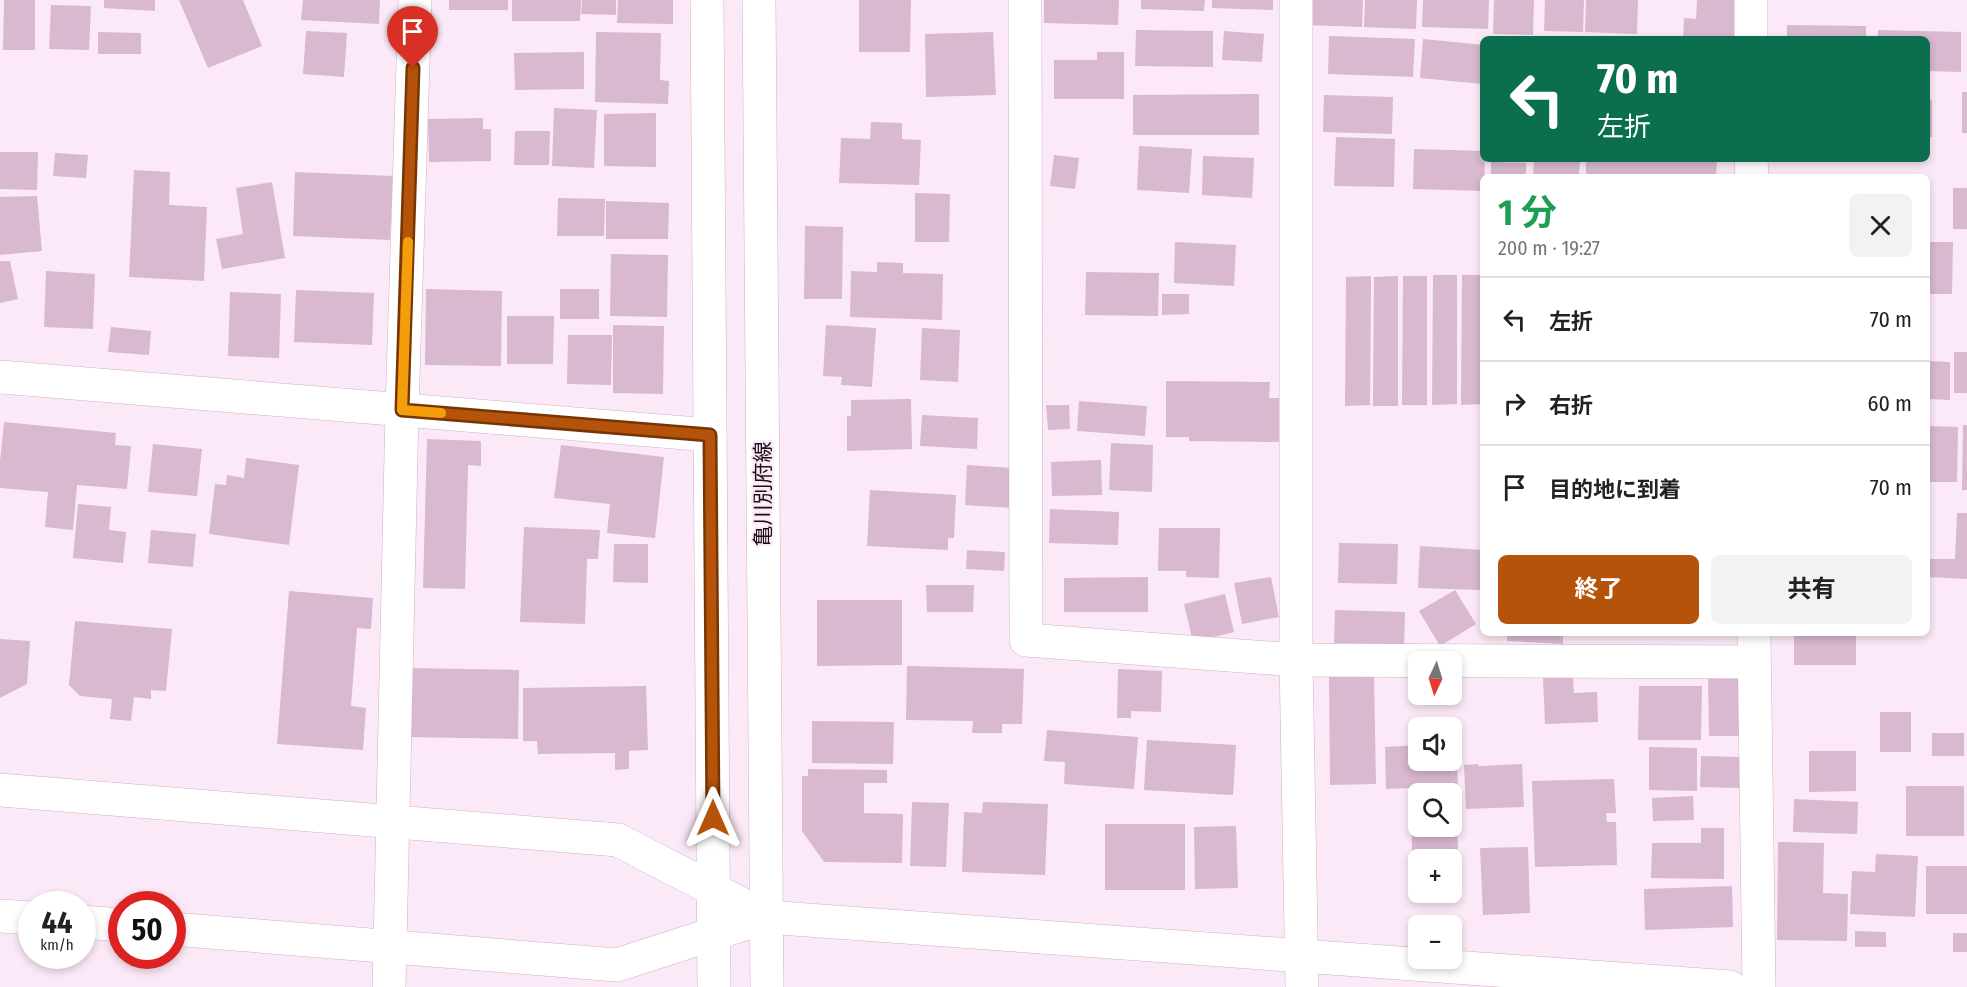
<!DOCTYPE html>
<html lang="ja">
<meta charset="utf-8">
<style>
body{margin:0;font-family:"Fira Sans Condensed","Noto Sans JP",sans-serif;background:#f2f2f2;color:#222;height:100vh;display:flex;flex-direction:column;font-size:22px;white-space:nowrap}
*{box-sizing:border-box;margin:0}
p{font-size:20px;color:#767676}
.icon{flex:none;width:33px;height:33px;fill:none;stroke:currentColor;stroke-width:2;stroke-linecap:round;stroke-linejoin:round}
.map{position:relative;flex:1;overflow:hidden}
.panel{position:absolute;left:1480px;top:174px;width:450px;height:462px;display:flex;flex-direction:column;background:#fff;border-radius:9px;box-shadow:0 3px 9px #0003}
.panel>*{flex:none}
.banner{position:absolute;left:1480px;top:36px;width:450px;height:126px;border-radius:9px;box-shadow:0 3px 9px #0003;background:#0b6e4f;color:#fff;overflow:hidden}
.needle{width:39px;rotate:184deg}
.tools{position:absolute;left:1408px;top:651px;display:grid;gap:12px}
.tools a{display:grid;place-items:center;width:54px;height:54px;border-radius:9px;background:#fff;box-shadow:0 3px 9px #0003;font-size:30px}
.speed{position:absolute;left:18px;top:891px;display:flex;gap:12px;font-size:30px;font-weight:700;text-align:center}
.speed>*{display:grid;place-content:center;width:78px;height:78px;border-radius:50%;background:#fff;box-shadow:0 3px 9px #0003;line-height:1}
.speed small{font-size:15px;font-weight:400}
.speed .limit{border:9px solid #d22;background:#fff;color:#111}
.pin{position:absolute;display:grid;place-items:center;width:51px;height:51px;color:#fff;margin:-62px -26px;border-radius:50% 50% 50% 0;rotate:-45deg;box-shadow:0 0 6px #0007}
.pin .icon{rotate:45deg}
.me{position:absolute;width:66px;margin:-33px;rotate:0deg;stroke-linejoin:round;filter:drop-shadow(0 0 4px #0008)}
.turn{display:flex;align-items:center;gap:21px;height:126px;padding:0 18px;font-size:27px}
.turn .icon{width:78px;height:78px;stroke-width:2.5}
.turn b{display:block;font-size:42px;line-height:51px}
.round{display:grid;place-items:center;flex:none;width:63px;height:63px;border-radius:9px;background:#f2f2f2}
.head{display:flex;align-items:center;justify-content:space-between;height:102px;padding:0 18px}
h1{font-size:36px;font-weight:700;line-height:45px;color:#1e9e55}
.action{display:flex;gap:12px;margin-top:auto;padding:12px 18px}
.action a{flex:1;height:69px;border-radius:9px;background:#b45309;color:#fff;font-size:24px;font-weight:700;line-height:69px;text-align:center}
.action a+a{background:#f2f2f2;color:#222}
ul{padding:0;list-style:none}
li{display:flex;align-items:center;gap:18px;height:84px;padding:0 18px;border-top:2px solid #e0e0e0}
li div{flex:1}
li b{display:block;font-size:22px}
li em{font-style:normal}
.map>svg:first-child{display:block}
.building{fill:#d8b9cf}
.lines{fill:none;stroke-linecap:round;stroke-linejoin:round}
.street-casing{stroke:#cfb1c7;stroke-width:34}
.secondary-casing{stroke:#cfb1c7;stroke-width:34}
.street{stroke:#fff;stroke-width:33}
.secondary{stroke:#fff;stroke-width:33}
.route-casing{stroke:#753606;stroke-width:15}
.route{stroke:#b45309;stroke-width:10}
.slow{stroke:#f59e0b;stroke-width:10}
.labels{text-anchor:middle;stroke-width:4.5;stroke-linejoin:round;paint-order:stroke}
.street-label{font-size:21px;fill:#190f16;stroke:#fce9f7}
</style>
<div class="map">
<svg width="1967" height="987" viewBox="0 0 1967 987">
<rect width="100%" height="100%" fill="#fce9f7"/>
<g class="building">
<path d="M4,0h31v50h-32z"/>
<path d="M104,0h51v11l-51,-3z"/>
<path d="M179,0h64l19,46 -54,22z"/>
<path d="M303,0h77l-1,24 -78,-4z"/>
<rect x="449" y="0" width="59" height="10"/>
<path d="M512,0h69l-1,21h-68z"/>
<path d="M582,0h34v15l-35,-1z"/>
<path d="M618,0h55v24l-56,-1z"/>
<path d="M859,0h52l-1,52h-51z"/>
<path d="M1044,0h75l-1,25 -74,-2z"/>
<path d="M1141,0h64l-1,11 -63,-2z"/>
<path d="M1212,0h61v10l-61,-2z"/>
<path d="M1308,0h55l-1,27 -55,-2z"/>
<path d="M1365,0h52l-1,29 -52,-2z"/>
<path d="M1423,0h66l-1,29 -66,-2z"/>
<path d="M1494,0h40l-1,35 -40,-1z"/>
<path d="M1545,0h39l-1,32 -39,-1z"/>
<path d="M1586,0h52l-1,34 -52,-2z"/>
<path d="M1697,0h44l-2,39h-56l1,-21 12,1z"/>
<path d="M51,5l40,1 -2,44 -40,-1z"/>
<path d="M1787,25l79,1v13h-79z"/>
<path d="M1136,30l77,1v36l-78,-1z"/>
<path d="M1878,30l83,2v40l-33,-1v-32h-50z"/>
<path d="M306,31l41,2 -3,44 -41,-3z"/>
<path d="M1224,31l40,3 -2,28 -40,-2z"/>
<path d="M98,32l43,1v21h-43z"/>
<path d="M596,32l65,1 -1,47 9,1 -1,23 -73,-2z"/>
<path d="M993,32l3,63 -70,2 -1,-63z"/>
<path d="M1329,36l86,3 -2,38 -85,-3z"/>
<path d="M1423,39l61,6 -2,39 -62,-6z"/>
<path d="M584,52v37l-69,1 -1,-37z"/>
<path d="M1097,52h27v47h-70v-39h43z"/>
<rect x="1962" y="92" width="5" height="41"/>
<path d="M1259,94v41h-126v-40z"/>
<path d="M1324,95l69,2 -1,37 -69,-2z"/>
<rect x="1928" y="100" width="4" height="37"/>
<path d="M554,108l43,2 -3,58 -42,-2z"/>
<path d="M656,113v54l-52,-1v-52z"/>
<path d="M483,118v11h8v32l-62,1 -1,-43z"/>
<path d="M871,122l31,1v16l19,1 -2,45 -80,-2 2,-45 29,1z"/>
<path d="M515,131h35l-1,34h-35z"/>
<path d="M1336,137l59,2 -1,48 -60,-1z"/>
<path d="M1139,146l53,3 -3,44 -52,-3z"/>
<path d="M1414,149l70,2v8h1l-1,32 -71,-2z"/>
<path d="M0,152h38l-1,38 -37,-1z"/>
<path d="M55,153l33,2 -2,23 -33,-2z"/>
<path d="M1054,155l25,3 -4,31 -25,-3z"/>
<path d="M1203,156l51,2 -2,40 -50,-3z"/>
<path d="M1534,159h46l-1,18h-46z"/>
<path d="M1586,159h131l-1,18h-130z"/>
<path d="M1491,162l35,1v14h-35z"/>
<path d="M134,170l36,2 -1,33 38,2 -3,74 -75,-4z"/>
<path d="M295,172l98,4 -3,64 -97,-4z"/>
<path d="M272,182l13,76 -63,11 -6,-30 27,-5 -7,-46z"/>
<rect x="1953" y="188" width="14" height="41"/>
<path d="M915,193l35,1 -1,48h-34z"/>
<path d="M37,196l5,55 -42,4v-58z"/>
<path d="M558,198l47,1 -1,37h-47z"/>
<path d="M606,201l63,2 -1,36h-62z"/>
<path d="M805,226l38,1 -1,72h-38z"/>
<path d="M1175,242l61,3 -2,41 -60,-3z"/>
<path d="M1928,242h25l-1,52h-24z"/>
<path d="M611,254l57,1 -1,62 -57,-1z"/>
<path d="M0,261h10l8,38 -18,4z"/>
<path d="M877,262l26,1v10l40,1 -1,46 -92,-3 1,-46 26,1z"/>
<path d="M46,271l49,3 -2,55 -49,-2z"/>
<path d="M1086,272l73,1 -1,43 -73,-1z"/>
<path d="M1433,275h24v129l-25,1z"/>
<path d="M1462,275h22v129l-23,1z"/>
<path d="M1371,276l-1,129 -25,1 1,-129z"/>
<path d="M1398,276v130h-25l1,-129z"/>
<path d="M1403,276h24v129h-25z"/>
<path d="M426,289l76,2 -1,75 -76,-1z"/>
<rect x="560" y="289" width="39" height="30"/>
<path d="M296,290l78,3 -2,52 -78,-3z"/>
<path d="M230,292l51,2 -2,64 -51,-2z"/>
<path d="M1162,294h27v20l-27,1z"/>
<path d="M507,316h47l-1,48h-46z"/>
<path d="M613,325l51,1 -1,68 -50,-1z"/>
<path d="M826,325l50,3 -4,59 -31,-2 1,-8 -19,-1z"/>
<path d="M111,327l40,4 -2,24 -41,-3z"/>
<path d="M922,328l38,2 -2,52 -38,-2z"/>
<path d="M568,335h44l-1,50 -44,-1z"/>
<rect x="1954" y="352" width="13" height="41"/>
<path d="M1928,361l22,1v38l-22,-1z"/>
<path d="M1166,381l104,1 -1,16h14v44l-94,-1v-4h-23z"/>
<path d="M911,399l1,50 -65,2v-35h4v-16z"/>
<path d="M1079,401l68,5 -2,30 -68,-5z"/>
<path d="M1046,405h23l1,24 -22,1z"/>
<path d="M922,415l56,3 -1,31 -57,-3z"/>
<path d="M4,422l112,11 -1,12 16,1 -4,43 -50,-4 -4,45 -28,-3 3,-35 -48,-4v-27z"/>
<path d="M1963,425h4v65h-5z"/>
<path d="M1928,426l30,1 -1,55h-29z"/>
<path d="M427,439l54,2v25l-13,-1 -3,124 -42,-1z"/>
<path d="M1111,443l42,2 -1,47 -43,-2z"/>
<path d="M153,444l49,5 -5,47 -49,-4z"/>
<path d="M561,445l103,12 -9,81 -48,-5 3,-29 -56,-6z"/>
<path d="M246,458l53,7 -10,80 -80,-11 6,-50 11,1 1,-10 17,3z"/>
<path d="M1101,460l1,35 -50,1 -1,-34z"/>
<path d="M967,465l47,3 -2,40 -47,-3z"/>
<path d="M870,490l86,5 -2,43h-6v12l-81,-4z"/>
<path d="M78,504l33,3 -2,23 17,2 -3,31 -50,-5z"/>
<path d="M1050,509l69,3 -1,33 -69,-2z"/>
<path d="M1957,513h10v66l-39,-2 1,-18h26z"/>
<path d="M524,527l76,3 -2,29h-11l-2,65 -65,-2z"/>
<path d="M1159,528h61l-1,50 -33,-1v-6h-28z"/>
<path d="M151,530l45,4 -3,33 -45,-4z"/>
<path d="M1339,543l59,1 -1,40 -59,-1z"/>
<path d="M614,544h34v39l-35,-1z"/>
<path d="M1420,546l64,4 -2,40 -64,-2z"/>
<path d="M967,550l38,2 -1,19 -38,-2z"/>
<path d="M1148,577v35h-84v-34z"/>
<path d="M1271,577l8,40 -37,7 -8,-41z"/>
<path d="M926,585h48l-1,27h-46z"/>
<path d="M1455,590l21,34 -36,22 -21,-35z"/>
<path d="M289,591l84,7 -2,31 -14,-1 -6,78 15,2 -3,42 -86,-6z"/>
<path d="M1225,594l9,38 -41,10 -9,-38z"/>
<path d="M817,600h85v65l-85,1z"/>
<path d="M1335,610l70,2 -1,34 -70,-2z"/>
<path d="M75,621l97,8 -6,62 -15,-1v9l-17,-2 -3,24 -21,-2 2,-20 -32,-3 -11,-11z"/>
<path d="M1507,633h56v11l-56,-3z"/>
<rect x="1794" y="633" width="62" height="32"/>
<path d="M0,639l30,2 -3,43 -27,14z"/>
<path d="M907,666l117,3 -2,55h-20v9h-30l1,-12 -67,-1z"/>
<path d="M407,668l112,2 -1,69 -112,-2z"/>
<path d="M1118,669l44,2 -1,41 -30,-1v7h-14z"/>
<path d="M1329,675h45l2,109 -46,1z"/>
<path d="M1573,676l1,17 23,-1 1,30 -53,2 -2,-47z"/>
<path d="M1708,677h36v59h-35z"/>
<path d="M646,686l2,64 -19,1v18l-14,1v-17l-77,1 -1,-13h-14v-53z"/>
<path d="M1639,686h63l-1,54h-63z"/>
<rect x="1880" y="712" width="31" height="40"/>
<path d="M812,721l82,1 -1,42 -81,-1z"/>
<path d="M1047,730l91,7 -4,52 -70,-5 1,-22 -21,-1z"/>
<rect x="1932" y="733" width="32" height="23"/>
<path d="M1147,740l89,5 -3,50 -89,-5z"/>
<path d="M1452,744h4l2,42 -72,3 -1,-42 34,-2v15h33z"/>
<path d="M1649,747l48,1v43l-48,-1z"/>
<path d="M1809,751h47v40l-47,1z"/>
<path d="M1701,756l39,1v31l-40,-1z"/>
<path d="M1478,764l1,2 43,-2 2,43 -58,2 -2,-44z"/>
<path d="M808,769l79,1v13h-23v30l39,1 -1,49 -78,-1 -22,-31v-55h6z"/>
<path d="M1614,779l2,34h-10l1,9h9l1,43 -82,2 -3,-86z"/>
<rect x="1906" y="786" width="58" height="50"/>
<path d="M1693,796l1,24 -41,1 -1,-23z"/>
<path d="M1452,798h4l2,51 -46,2 -1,-52h8v27h33z"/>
<path d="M1794,799l64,3 -1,32 -64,-2z"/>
<path d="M912,802l37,1 -3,64 -36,-1z"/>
<path d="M983,802l65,2 -3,71 -83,-3 2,-60 18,1z"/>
<rect x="1105" y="824" width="80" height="66"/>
<path d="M1236,826l2,62 -43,1 -1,-62z"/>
<path d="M1701,828h23v51l-73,-1 1,-35h49z"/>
<path d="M1778,842l46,1 -1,50 25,1 -1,47 -70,-1z"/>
<path d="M1528,847l2,66 -47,2 -3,-67z"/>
<path d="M1876,854l42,2 -3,61 -65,-3 2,-43 23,1z"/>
<path d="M1457,856l1,32h-6v-28h-16v-3z"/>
<rect x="1926" y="866" width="41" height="48"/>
<path d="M1732,886l1,41 -88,3 -1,-41z"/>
<path d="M1855,931l31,1v15h-31z"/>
<rect x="1953" y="933" width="14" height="19"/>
</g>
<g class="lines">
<g class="street-casing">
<g id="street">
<path d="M1025,0l1,640 270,20 458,2"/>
<path d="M390,946l12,-536 13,-410"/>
</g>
</g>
<g class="secondary-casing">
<g id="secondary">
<path d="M707,0l7,987"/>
<path d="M759,0l8,987"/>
<path d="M1296,0v660l6,327"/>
<path d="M1751,0v39"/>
<path d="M1751,159l1,18"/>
<path d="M0,377l710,58"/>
<path d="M1754,633l5,354"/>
<path d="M0,790l618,50 148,77"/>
<path d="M0,916l32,2"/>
<path d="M82,922l40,3"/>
<path d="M172,929l445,36 149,-48 964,70"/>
<path d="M389,987l1,-41"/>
</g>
</g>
<use href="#street" class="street"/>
<use href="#secondary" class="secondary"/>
</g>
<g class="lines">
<g class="route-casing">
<path id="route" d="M413,68l-11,342 308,25 3,383"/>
</g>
<use href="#route" class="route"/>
<path class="slow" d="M408,242l-6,168 39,3"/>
</g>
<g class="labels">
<g class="street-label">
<text transform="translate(763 494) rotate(-90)" y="7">亀川別府線</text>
</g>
</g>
</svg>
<div class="tools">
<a><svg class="needle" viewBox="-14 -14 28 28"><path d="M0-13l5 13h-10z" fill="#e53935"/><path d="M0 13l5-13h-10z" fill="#767676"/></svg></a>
<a><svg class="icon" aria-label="sound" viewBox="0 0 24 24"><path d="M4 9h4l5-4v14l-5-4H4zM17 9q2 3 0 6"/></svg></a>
<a><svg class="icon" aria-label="search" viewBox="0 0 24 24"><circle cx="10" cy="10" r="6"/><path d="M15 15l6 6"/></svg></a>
<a>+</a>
<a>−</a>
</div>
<div class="speed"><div>44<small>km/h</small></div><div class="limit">50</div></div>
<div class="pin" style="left:413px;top:68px;background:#d93025"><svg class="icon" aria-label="arrive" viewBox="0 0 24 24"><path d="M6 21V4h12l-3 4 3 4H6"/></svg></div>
<svg class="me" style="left:713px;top:818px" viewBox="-20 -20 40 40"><path d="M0-17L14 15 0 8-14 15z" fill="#b45309" stroke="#fff" stroke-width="4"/></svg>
<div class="banner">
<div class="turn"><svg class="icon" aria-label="left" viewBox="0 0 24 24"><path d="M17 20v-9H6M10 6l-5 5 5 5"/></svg><div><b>70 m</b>左折</div></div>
</div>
<section class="panel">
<div class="head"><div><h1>1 分</h1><p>200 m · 19:27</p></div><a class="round"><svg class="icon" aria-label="close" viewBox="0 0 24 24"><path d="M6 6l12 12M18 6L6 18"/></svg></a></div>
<ul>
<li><svg class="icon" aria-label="left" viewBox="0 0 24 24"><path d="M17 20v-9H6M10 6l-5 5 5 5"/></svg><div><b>左折</b></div><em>70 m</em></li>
<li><svg class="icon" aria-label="right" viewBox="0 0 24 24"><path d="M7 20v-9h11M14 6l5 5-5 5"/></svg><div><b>右折</b></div><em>60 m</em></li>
<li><svg class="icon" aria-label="arrive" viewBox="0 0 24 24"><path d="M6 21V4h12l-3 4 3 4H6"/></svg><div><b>目的地に到着</b></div><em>70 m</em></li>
</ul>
<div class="action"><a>終了</a><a>共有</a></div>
</section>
</div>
